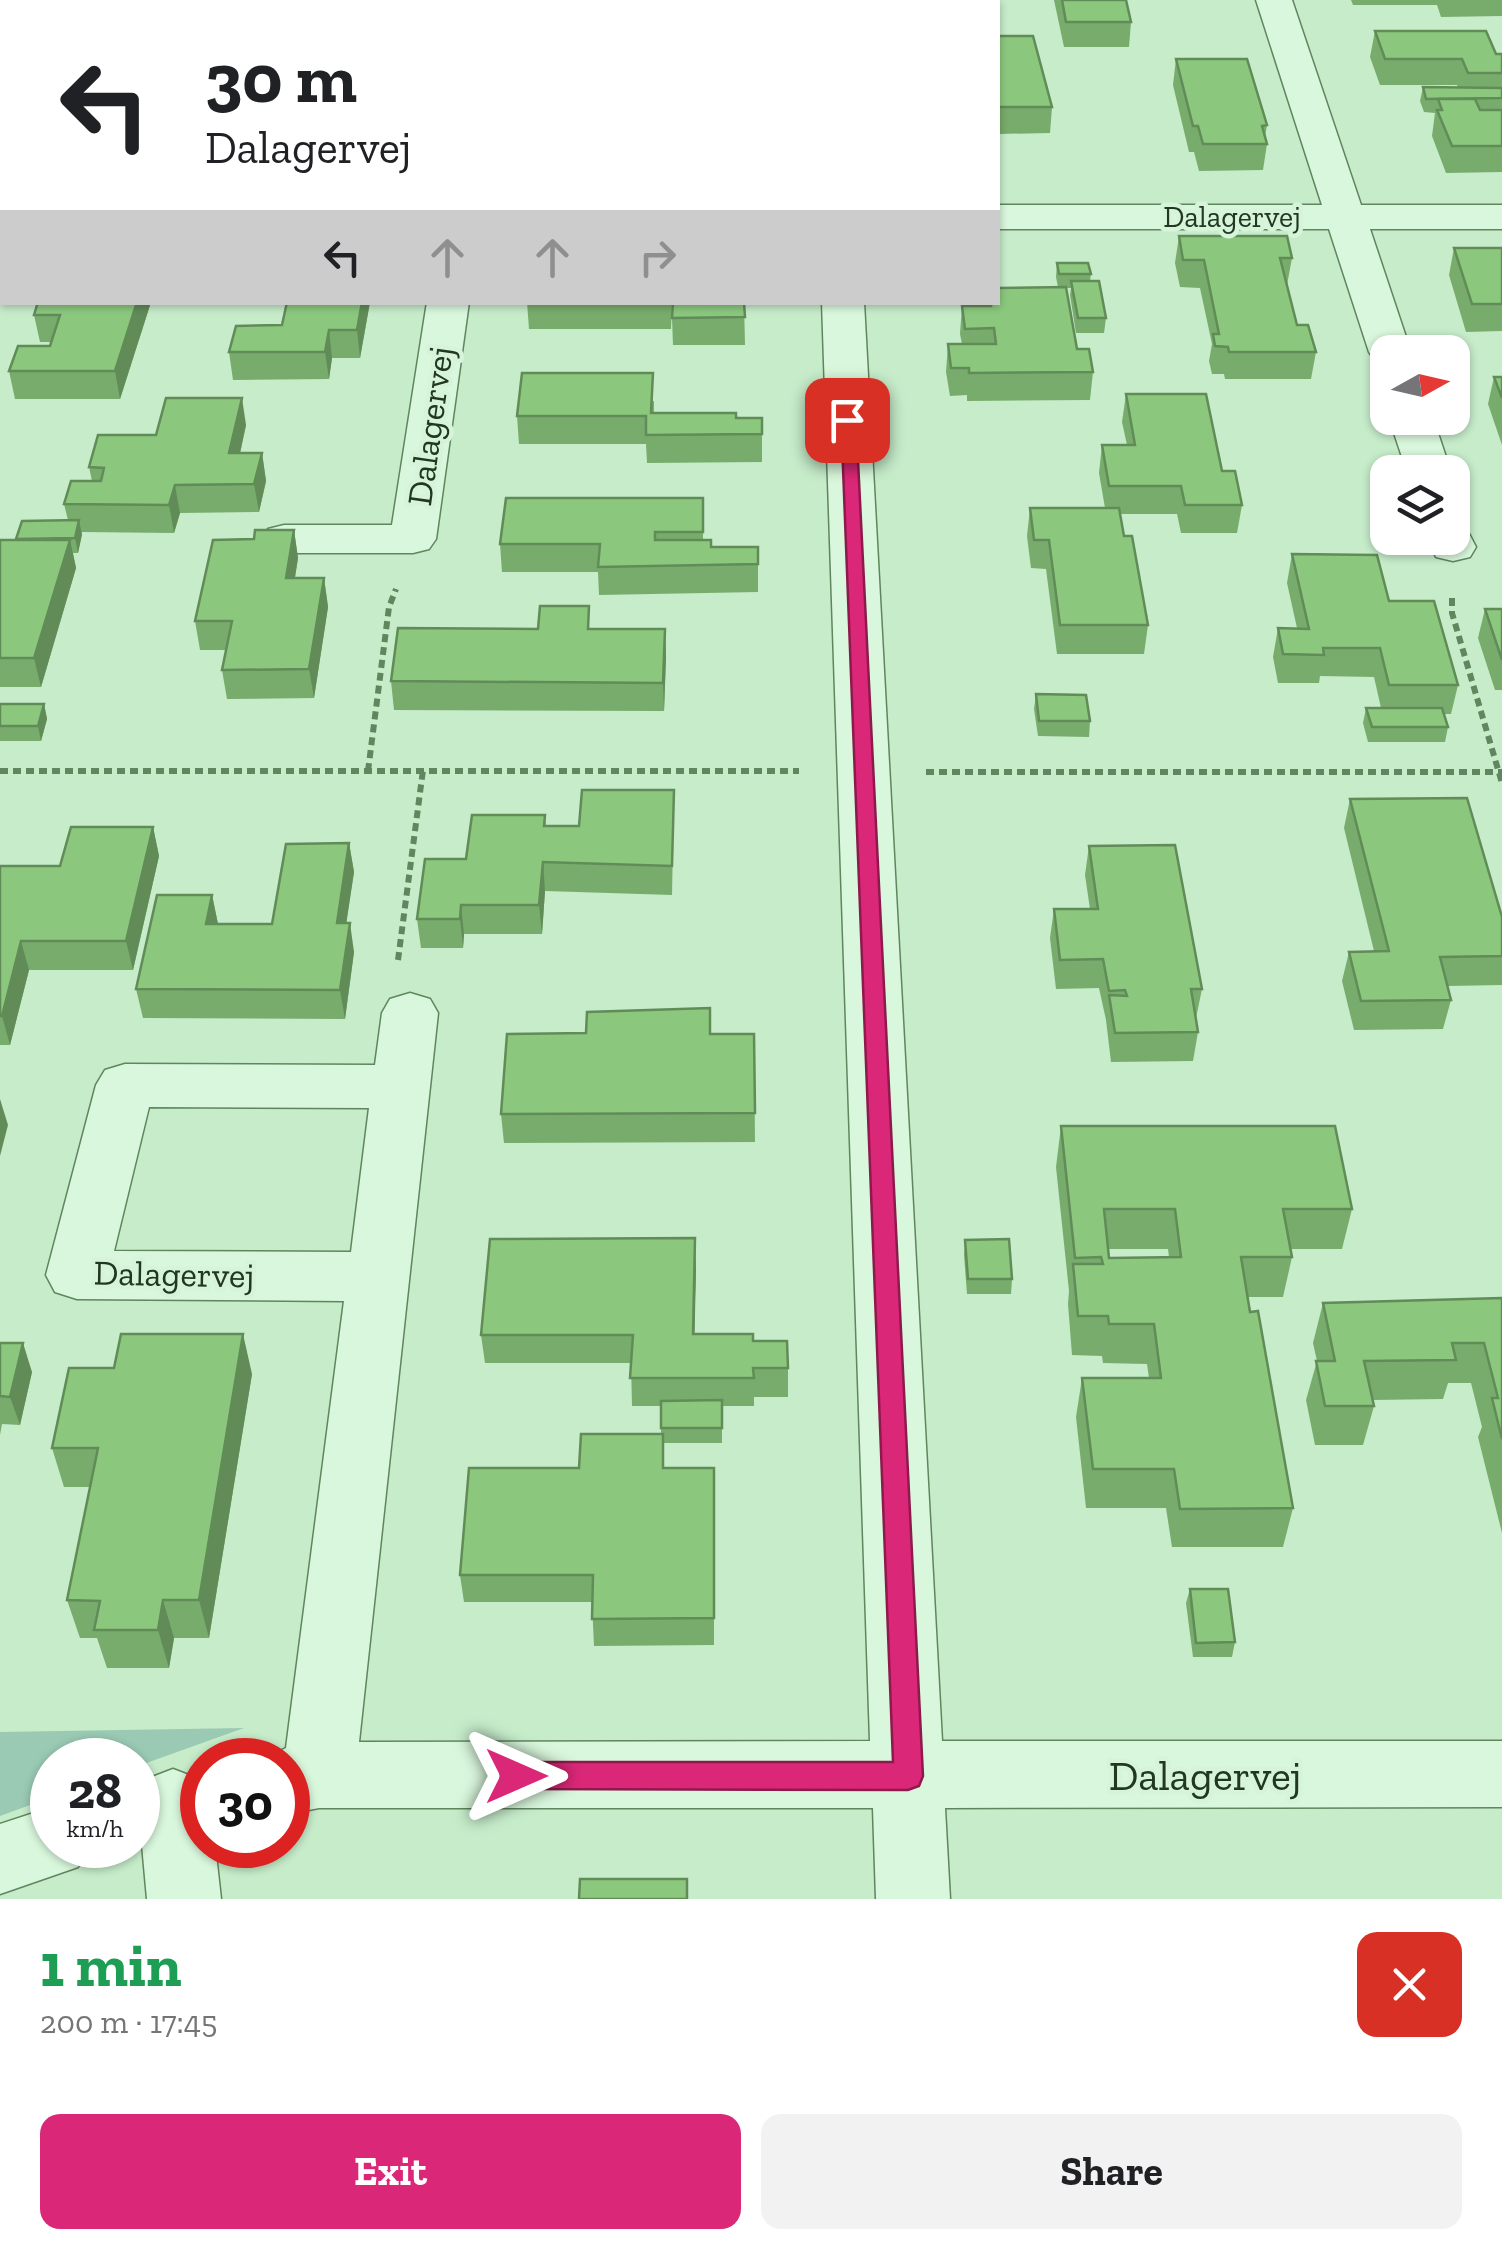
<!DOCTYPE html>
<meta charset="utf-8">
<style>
body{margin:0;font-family:"Zilla Slab",serif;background:#f2f2f2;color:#202124;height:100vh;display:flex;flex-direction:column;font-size:38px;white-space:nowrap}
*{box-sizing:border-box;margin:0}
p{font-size:32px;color:#757577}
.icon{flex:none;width:55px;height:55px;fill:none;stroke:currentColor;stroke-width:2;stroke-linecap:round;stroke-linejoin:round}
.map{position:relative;height:1899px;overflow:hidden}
.drawer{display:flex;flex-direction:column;background:#fff;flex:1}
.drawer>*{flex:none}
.banner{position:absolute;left:0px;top:0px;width:1000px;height:305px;box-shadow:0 2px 8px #0004;background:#fff;color:#202124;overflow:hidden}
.needle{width:65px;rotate:82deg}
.tools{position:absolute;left:1370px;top:335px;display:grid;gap:20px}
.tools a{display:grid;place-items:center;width:100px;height:100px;border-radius:20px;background:#fff;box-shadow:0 2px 8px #0004;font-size:50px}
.speed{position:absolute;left:30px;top:1738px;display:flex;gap:20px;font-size:50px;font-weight:700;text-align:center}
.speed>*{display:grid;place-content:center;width:130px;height:130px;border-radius:50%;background:#fff;box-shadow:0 2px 8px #0004;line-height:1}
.speed small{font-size:25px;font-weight:400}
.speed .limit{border:15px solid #d22;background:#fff;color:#111}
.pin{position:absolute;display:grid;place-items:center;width:85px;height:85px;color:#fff;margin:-42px;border-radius:20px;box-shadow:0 5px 15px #0006}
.me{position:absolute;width:110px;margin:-55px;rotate:90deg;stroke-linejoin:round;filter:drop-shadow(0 0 8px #0008)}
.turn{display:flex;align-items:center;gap:35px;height:210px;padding:0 40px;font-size:45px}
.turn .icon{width:130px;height:130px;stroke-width:2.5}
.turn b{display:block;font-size:70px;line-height:85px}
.lanes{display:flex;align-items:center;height:95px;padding:0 40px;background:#0003;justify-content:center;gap:50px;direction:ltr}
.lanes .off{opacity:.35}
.round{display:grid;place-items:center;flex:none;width:105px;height:105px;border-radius:20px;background:#f2f2f2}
.summary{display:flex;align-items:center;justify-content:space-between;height:170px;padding:0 40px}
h1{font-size:60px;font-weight:800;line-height:75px;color:#1e9e55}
.cta{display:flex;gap:20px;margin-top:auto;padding:20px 40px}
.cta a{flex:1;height:115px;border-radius:20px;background:#db2777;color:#fff;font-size:40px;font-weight:800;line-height:115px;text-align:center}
.cta a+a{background:#f2f2f2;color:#202124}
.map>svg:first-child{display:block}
.green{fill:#9acab3}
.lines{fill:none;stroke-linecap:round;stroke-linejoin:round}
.minor-casing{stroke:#5f865d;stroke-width:3}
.path{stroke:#5f865d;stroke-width:6;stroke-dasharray:8 5;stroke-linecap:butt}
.minor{fill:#d9f7dc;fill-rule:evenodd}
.wall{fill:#78ac6c;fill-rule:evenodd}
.shaded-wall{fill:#618c58}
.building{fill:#8bc87e;stroke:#618c58;stroke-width:2.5;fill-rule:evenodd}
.route{fill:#db2777;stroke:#8e194d;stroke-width:2.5}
.labels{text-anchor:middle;stroke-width:9;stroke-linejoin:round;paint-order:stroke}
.far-street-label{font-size:30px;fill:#223720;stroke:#d5f4d9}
.street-label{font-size:35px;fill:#223720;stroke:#d5f4d9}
.near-street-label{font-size:42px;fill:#223720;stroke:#d5f4d9}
</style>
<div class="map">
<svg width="1502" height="1899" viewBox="0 0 1502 1899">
<rect width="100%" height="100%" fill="#c6ecca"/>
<path class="green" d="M244,1728l-106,38v-6h-86v37l-52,19v-84z"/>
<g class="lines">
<g class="minor-casing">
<g id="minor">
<path d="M474,0h36v2h-35z"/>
<path d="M809,0h36l1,2h-35z"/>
<path d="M1256,0h36l69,205h141v24h-132l41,123h-23v12l-13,-3 -6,-9 -40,-123h-331v-24h324z"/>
<rect x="0" y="205" width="2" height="24"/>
<path d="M427,302h42l-33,237 -7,10 -16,4h-129l-16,-4 -7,-10 7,-10 16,-4h108z"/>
<path d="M822,302h42l78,1439h560v66l-557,1 5,91h-74l-3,-91h-554l-31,6v-54h-27l25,-12 58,-447 -267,-2 -22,-7 -9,-17 50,-190 9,-15 20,-6 250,1 7,-52 8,-14 20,-6 20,6 8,14 -79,729 511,-1zM149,1107l220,1 -18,144 -237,-1z"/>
<path d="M1389,418h44l18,54h-44z"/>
<path d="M1452,525l14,3 10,19 -6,10 -17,4 -17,-4 -9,-19h25z"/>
<path d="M173,1769l26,10 3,9v57h13l6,54h-74l-9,-98 9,-22z"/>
<path d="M52,1807v38h35l-9,22 -78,27v-70z"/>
</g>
</g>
<g class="path">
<path d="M1452,598v15l50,170"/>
<path d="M0,771h799"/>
<path d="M368,771l21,-164 7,-18"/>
<path d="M926,772h576"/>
<path d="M398,960l25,-190"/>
</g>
<use href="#minor" class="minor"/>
</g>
<g class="wall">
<path d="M0,0h33l1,2h-32v13h-2z"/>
<rect x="566" y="0" width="183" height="2"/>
<path d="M1054,0h72l5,22 -2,25h-65z"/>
<path d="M1351,0h151v16l-61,1 -4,-12h-84z"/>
<path d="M1375,31l127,23v118l-56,1 -14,-37 3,-23 -11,-1 -4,-11 3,-14 35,1 -1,-3h-77l-10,-28z"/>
<path d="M998,36l54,71 -2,26 -52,1z"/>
<path d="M1176,59l91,66 -2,12 2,7 -4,26 -64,1 -5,-19h-5l-16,-67z"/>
<path d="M1179,236l113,22 -5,27 10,40 19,27 -5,27h-86l-1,-5h-12l-3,-13 3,-17 -12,-56 -20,-1 -5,-24z"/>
<path d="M1454,248h48v83l-36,1 -17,-57z"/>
<path d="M1057,263l34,11 -1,7 16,37 -2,15h-28l-6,-38 1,-7h-5l11,61 16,23 -3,28 -123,1v-6l-17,1 -4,-24 2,-28h14l-2,-10 2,-28h26v-4h10l60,-15 -2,-10z"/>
<path d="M38,302h113l-31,97h-105l-6,-28 41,-25 1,-4h-11l-6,-27z"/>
<path d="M370,302l-10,56h-28l-3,21 -96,1 -4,-28 53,-27z"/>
<path d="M527,302h145l-1,27h-142z"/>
<path d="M744,302l1,43h-72l-1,-27z"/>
<path d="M1494,377h8v68l-14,-41z"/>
<path d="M1126,394l96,77 20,34 -5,28h-56l-4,-19h-57l4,22 24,89 -4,29h-87l-11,-85 -15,-1 -4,-32 3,-28h75l-6,-35 3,-28h25l-5,-23z"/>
<path d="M654,401v12l108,5v44l-115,1 -1,-19h-127l-2,-28z"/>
<path d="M246,425l-6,28h22l4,28 -7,31 -79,1 -6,20 -92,-1 -4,21h-5l3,15 -35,119h-41v-147h16l52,-20 -4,-16 28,-23 -3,-14 67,-32z"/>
<path d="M703,498v42l8,7h47v45l-159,3 -1,-23h-96l-2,-28z"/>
<path d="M294,530l4,28 -3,20h29l4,29 -14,91 -87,1 -5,-29 4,-20h-26l-5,-29 59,-82z"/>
<path d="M1292,554l97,47 69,84 -7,29h-7l4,13 -3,15h-77l-5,-19 3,-15h15l-7,-31 -54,-1 -1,7h-41l-5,-26 5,-29h19l-10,-45z"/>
<path d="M1485,609h17v81h-7l-17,-52z"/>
<path d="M590,629h75l1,28 -2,54 -270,-1 -3,-29z"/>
<path d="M1036,694l54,27 -1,16 -51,-1 -4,-27z"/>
<path d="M0,704h44l3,15 -6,22h-41z"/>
<path d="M674,790l-2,105 -127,-4 -3,43h-78l-1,14h-42l-4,-29 49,-60 79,-44 1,11h33z"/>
<path d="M1350,799l152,118v68l-55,1 4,14 -8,29 -89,1 -12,-49 7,-29 25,-1 -30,-123z"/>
<path d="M153,827l6,29 -26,114h-104l-19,75h-10v-179h60z"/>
<path d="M349,843l5,29 -8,51 8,29 -9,67 -202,-1 -7,-29 76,-94 6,29h54z"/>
<path d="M1089,846l113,143 -6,29 2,14 -5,29 -82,1 -5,-42 -7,-32 -43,1 -6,-51 4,-29h36l-5,-34z"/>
<path d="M710,1008l1,26h43l1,108 -251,1 -3,-29 85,-81z"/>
<path d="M1061,1126l291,83 -10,40h-51l1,8 -9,40h-35l45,211 -10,39h-111l-6,-39h-80l-10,-91 6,-39h67l-2,-14 -44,-1 -1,-7 -30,-1 -4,-51 1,-13 -13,-124zM1108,1249h60l1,8 -60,1z"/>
<path d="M965,1240l47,39 -1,15h-44l-3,-39z"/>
<path d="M696,1267l-2,67 59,7 35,27v29h-34v9h-32v37h-59l1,25h50v177l-120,1 -2,-44h-128l-4,-27 119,-107 82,-34v-28h-29l-1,-43h-146l-4,-28z"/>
<path d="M1502,1298v235l-24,-96 4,-10 -11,-44h-23l-5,16 -71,1 2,6 -11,39h-48l-9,-45 11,-39 -4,-18 10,-40z"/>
<path d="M0,1343l32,29 -12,53 -18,-1 -2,11z"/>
<path d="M252,1374l-43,264h-35l-5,30h-62l-10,-30h-17l-13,-38 23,-113h-26l-12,-39z"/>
<path d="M1190,1589l45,53 -3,15h-39l-7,-54z"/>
</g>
<g class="shaded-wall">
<path d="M137,302h14l-31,97 -5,-28z"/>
<path d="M362,302h8l-10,56 -3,-28z"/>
<path d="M329,330l3,28 -3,21 -4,-27z"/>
<path d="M242,398l4,27 -12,56 -5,-28z"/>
<path d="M262,453l4,28 -7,31 -5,-28z"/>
<path d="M175,485l5,28 -6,20 -5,-28z"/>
<path d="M79,520l3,15 -4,18 -3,-15z"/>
<path d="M294,530l4,28 -8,49 -4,-29z"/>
<path d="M70,540l6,28 -35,119 -7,-29z"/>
<path d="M324,578l4,29 -14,91 -5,-29z"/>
<path d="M665,629l1,28 -2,54 -1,-28z"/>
<path d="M44,704l3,15 -6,22 -3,-15z"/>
<path d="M153,827l6,29 -26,114 -7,-29z"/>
<path d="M349,843l5,29 -12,80 -5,-29z"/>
<path d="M543,862l2,29 -3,43 -3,-29z"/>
<path d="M212,895l6,29h-12z"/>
<path d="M461,905l3,29 -1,14 -3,-29z"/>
<path d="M350,923l4,29 -9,67 -5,-29z"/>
<path d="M21,941l8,29 -19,75 -8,-29z"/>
<path d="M0,1099l8,26 -8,31z"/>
<path d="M695,1238l1,29 -2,96 -1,-29z"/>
<path d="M243,1334l9,40 -43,264 -10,-38z"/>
<path d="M23,1343l9,29 -12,53 -10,-28z"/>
<path d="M163,1600l11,38 -5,30 -11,-38z"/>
</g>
<g class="building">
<path d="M269,0h66l-1,2h-66z"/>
<rect x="682" y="0" width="67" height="2"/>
<path d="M1062,0h64l5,22h-65z"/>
<path d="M1375,31h111l10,23h6v19h-34l-6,-14h-77z"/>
<path d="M998,36h35l19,71h-54z"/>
<path d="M1176,59h71l20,66 -5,1 5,18h-64l-5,-18h-5z"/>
<path d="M1423,87l79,1v10l-76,1z"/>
<path d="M1438,99h37l5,11h22v36h-50l-15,-36h5z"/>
<path d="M1179,236h108l5,22h-12l17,67h11l8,27h-87l-1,-5 -13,-1 -2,-12h6l-15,-74h-21z"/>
<path d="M1454,248h48v56h-30z"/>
<path d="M1057,263h31l3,11h-32z"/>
<path d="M1071,281h28l7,37h-28z"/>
<path d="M1066,287l11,62h12l4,23 -124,1v-5h-18l-3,-24h48l-2,-16 -29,1 -3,-23h29v-4h7v-14z"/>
<path d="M38,302h99l-22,69h-106l9,-25h32l10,-31h-26z"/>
<path d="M287,302h75l-5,28h-28l-4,22h-96l7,-26 46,-1z"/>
<path d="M673,302h71l1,15 -73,1z"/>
<path d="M522,373h131l-2,40h85v5h26v16l-116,1v-19h-129z"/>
<path d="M1494,377h8v21z"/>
<path d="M1126,394h80l16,77h13l7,34h-57l-4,-19h-72l-7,-41h33z"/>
<path d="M166,398h76l-13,55h33l-8,31 -79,1 -6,20 -105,-1 7,-23h30l3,-13 -15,-1 9,-32h58z"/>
<path d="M506,498h197v34h-48v8h56v7h47v17l-160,3 2,-23h-100z"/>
<path d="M1030,508h89l5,28h8l16,89h-88l-11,-85h-15z"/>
<path d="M79,520l-4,18 -59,1 6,-18z"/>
<path d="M255,530h39l-8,48h38l-15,91 -87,1 10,-49h-37l18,-81 41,-1z"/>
<path d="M0,540h70l-36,118h-34z"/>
<path d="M1292,554l85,1 12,46h45l24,84h-69l-9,-37h-57l1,7 -41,-1 -5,-26 31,1z"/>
<path d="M540,606h49l-1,23h77l-2,54 -272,-2 7,-53 140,1z"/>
<path d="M1485,609h17v51z"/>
<path d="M1036,694l50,1 4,26h-51z"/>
<path d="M0,704h44l-6,22h-38z"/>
<path d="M1366,708h76l6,19h-76z"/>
<path d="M582,790h92l-2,76 -129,-4 -4,43h-78l-1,14h-43l8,-60h41l6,-44h73l-1,11h35z"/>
<path d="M1467,798l35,119v39l-62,1 11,43 -90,1 -12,-49 40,-1 -39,-152z"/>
<path d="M71,827h82l-27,114h-105l-19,75h-2v-150h60z"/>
<path d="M349,843l-12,80h13l-10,67 -204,-1 21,-94h55l-6,29h66l14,-80z"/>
<path d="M1175,845l27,144h-11l7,43 -83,1 -6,-38 18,1 -2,-6 -16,1 -6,-32 -43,1 -6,-51h44l-9,-63z"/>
<path d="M710,1008v26h44l1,79 -254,1 6,-80 79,-1 1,-21z"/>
<path d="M1061,1126h274l17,83h-69l9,48h-51l9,55 8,-1 35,197 -113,1 -6,-40h-81l-11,-91h79l-7,-54h-45l-1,-8h-30l-5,-52h30l-2,-7 -26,1zM1104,1209h71l6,48 -72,1z"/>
<path d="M695,1238l-2,96h60v7h34l1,27h-35l1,10h-124l3,-43h-152l9,-96z"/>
<path d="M1009,1239l3,40h-44l-3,-39z"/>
<path d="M1502,1298v141l-10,-41h6l-14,-55h-32l4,17 -92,1 10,45h-49l-9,-45h19l-12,-58z"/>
<path d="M121,1334h122l-44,266h-36l-5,30h-64l6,-29 -33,-1 31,-152h-46l17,-80h45z"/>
<path d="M0,1343h23l-13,54 -10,-1z"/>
<path d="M722,1400v28h-61v-27z"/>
<path d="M581,1434h82v34h51v150l-122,1 1,-44h-133l9,-107h110z"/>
<path d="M1190,1589h38l7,53 -39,1z"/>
<path d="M580,1879h107v20h-108z"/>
</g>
<path class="route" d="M841,416l15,4 67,1356 -4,10 -11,4 -392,-1 -11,-4 -4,-9 4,-10 11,-4h377z"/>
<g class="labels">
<g class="far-street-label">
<text x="1232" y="227">Dalagervej</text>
</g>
<g class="street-label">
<text transform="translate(430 426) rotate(-82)" y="12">Dalagervej</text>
<text transform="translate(174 1274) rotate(1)" y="12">Dalagervej</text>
</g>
<g class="near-street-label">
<text x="1205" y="1790">Dalagervej</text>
</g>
</g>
</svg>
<div class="tools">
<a><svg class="needle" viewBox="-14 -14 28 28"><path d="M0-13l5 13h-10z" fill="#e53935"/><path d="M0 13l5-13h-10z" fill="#757577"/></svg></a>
<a><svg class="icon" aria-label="layers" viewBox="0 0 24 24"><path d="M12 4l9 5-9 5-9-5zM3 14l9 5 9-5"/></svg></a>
</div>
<div class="speed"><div>28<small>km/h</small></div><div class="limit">30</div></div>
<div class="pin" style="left:847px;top:420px;background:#d93025"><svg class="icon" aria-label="arrive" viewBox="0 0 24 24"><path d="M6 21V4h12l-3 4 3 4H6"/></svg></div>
<svg class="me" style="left:516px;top:1776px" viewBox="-20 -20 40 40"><path d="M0-17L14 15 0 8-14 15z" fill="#db2777" stroke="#fff" stroke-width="4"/></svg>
<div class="banner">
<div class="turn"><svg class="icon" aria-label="left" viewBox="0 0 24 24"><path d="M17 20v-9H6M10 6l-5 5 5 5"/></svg><div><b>30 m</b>Dalagervej</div></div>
<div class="lanes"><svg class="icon" aria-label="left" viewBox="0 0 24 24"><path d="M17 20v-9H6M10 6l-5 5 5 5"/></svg><svg class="icon off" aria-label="ahead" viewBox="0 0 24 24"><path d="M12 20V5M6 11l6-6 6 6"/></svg><svg class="icon off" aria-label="ahead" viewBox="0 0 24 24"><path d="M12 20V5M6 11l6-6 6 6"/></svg><svg class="icon off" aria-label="right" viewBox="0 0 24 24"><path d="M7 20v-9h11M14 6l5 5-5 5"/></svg></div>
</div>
</div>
<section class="drawer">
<div class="summary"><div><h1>1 min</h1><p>200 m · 17:45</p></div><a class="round" style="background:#d93025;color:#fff"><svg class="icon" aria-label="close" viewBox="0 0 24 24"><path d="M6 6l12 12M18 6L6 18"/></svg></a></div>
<div class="cta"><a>Exit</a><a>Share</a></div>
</section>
